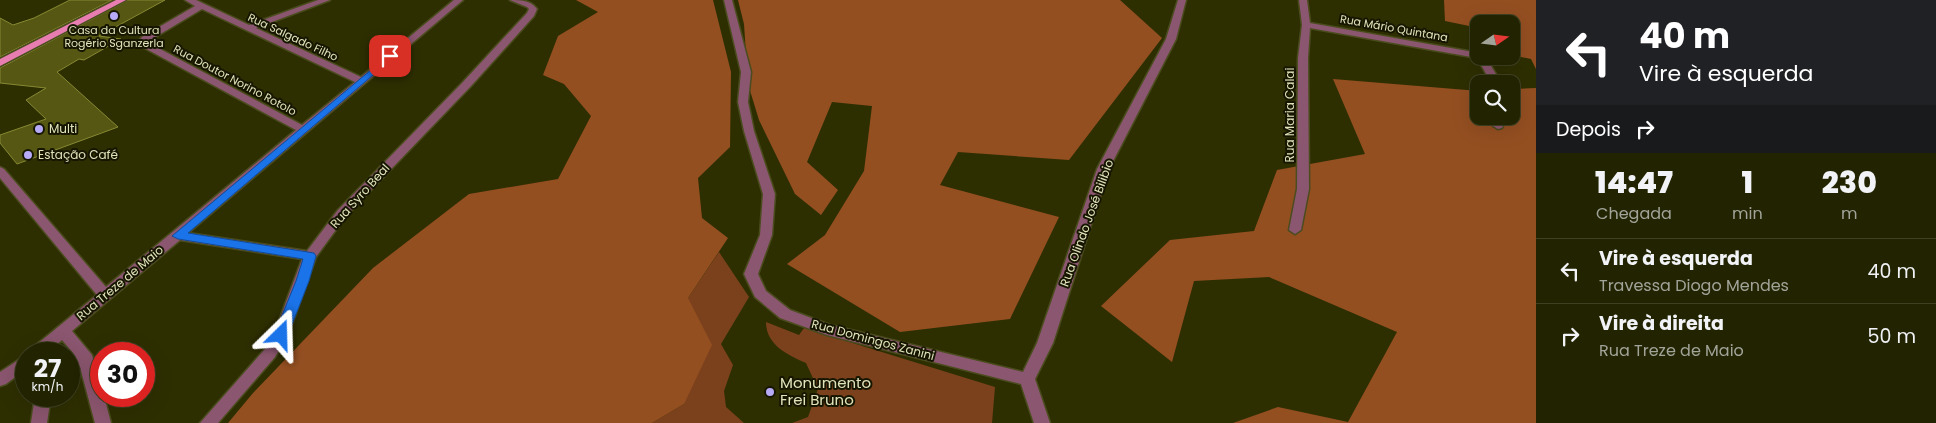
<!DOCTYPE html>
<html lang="pt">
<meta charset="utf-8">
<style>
body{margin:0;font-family:Poppins,sans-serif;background:#2e2f0f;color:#f1f3f6;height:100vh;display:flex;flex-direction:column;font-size:19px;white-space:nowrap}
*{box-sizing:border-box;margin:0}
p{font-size:16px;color:#a2a499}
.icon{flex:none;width:28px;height:28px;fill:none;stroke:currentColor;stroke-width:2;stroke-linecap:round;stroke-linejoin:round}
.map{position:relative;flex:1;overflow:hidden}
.sheet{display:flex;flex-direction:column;background:#222300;width:400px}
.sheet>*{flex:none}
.banner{background:#202124;color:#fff;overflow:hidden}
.needle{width:32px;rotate:76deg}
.controls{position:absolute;left:1470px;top:15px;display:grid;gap:10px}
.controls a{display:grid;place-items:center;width:50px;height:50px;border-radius:10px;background:#222300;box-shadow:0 5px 20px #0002,0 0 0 1px #3f4022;font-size:25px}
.speed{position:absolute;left:15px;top:342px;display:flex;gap:10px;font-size:25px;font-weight:700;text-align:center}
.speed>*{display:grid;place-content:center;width:65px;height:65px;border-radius:50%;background:#222300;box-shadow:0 5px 20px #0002,0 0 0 1px #3f4022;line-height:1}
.speed small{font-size:12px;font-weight:400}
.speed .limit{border:8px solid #d22;background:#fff;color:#111}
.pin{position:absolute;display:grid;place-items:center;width:42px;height:42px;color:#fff;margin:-21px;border-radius:10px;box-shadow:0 2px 8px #0006}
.me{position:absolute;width:55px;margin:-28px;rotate:22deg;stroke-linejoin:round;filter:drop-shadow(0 0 4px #0008)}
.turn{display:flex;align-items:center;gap:18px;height:105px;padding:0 20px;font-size:22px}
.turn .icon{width:65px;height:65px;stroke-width:2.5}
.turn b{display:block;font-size:35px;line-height:42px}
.then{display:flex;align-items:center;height:48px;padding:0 20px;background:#0003;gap:10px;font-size:19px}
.eta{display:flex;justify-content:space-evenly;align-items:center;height:85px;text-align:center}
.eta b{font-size:30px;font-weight:800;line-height:35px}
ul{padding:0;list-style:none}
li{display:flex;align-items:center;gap:15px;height:65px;padding:0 20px;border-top:1px solid #3f4022}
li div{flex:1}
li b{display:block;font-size:19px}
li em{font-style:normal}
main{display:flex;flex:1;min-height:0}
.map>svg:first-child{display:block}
.green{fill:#7b411c}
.forest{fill:#944f21}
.building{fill:#555713;stroke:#868933}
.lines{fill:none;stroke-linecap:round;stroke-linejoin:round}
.minor-casing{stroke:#4a4c1e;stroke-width:3}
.major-casing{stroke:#4a4c1e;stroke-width:3}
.minor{fill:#8b566f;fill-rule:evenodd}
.major{fill:#e87db1;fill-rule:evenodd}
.route{fill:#1a73e8;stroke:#114b97}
.poi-dot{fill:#b7abf8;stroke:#161600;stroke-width:2}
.labels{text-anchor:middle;stroke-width:4;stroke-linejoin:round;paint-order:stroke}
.far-street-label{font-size:11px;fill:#e0e3ba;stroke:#161600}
.far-poi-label{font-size:11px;fill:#e0e3ba;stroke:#161600}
.street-label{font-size:12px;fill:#e0e3ba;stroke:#161600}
.poi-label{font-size:12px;fill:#e0e3ba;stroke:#161600;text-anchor:start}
.near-poi-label{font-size:15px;fill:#e0e3ba;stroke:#161600;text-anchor:start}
</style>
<main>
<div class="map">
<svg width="1536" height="423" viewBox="0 0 1536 423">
<rect width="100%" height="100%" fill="#2e2f00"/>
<g class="green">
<path d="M719,252l30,45 -28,47 12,21 -9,26 2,16 18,16h-92l32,-19 4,-106z"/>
<path d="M766,322l33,13 5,-7 191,59 -3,36h-200l16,-6 10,-28 -12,-26c-18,-8 -40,-18 -40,-41z"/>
</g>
<g class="forest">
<path d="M576,0h137l18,72 -1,75 -32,31 4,40 26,20 -40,60 24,47 -28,59 -32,19h-424l25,-30 120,-125 96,-74 89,-15 33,-63 -27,-32 -21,-9 15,-39 40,-24z"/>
<path d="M738,0h382l42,38 -93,122 -111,-8 -18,33 119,32 -49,102 -110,13 -113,-68 38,-29 39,-64 8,-65 -40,-4 -25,60 31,28 -17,25 -26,-21 -36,-74 -11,-36 -4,-60z"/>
<path d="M1444,0h92v69l-5,-10 -20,-4v-31h-32v4l-34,-7z"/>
<path d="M1333,79l146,12v25h32v-27l25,-1v335h-303l45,-16 70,15 49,-90 -128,-55 -75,4 -22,81 -71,-56 69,-66 84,-9 23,-61 88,-16z"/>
</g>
<g class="building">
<path d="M70,0h42l-112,57v-39l13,7 21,-7z"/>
<path d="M128,0h37l-66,36 22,3 -37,21 -5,-1 -22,13 61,55 -101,37 -17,-21v-8l46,-16 -20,-19 20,-12 -46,-5v-15z"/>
</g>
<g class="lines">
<g class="minor-casing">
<g id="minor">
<path d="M185,0h11l53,25 69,-25h12l-74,28 105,49 93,-77h9l-275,233 119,18 31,-41 125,-128 64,-69 2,-4 -2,-2 -17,-7c11,0 20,0 27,9l-3,7 -63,70 -125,130 -30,41 -28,78 -13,22 -57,66h-18l65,-74 9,-15 28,-75 -122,-19 -108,91 20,24 9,33v8h3l7,27h-16l-15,-56 -11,6v-14l5,-5 -12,-14 -17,14h-17l2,-4 67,-55 -97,-117v-11l4,2 102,118 190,-157 -157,-85 -2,-2 5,-6 53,-31zM202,9l153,73 -53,43 -155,-83z"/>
<path d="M724,0h8l19,72 -3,30 6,29 21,63 -3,41 -14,39 8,17 24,19 40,15 193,47 14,-29 60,-174 69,-130 12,-39h8l-10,39 -67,130 -56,174 -18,36 15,44h-16l-13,-39 -194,-49 -47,-17 -25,-21 -11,-23 16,-39 3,-41 -19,-63 -6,-29 3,-30z"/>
<path d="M1299,0h8l3,23 169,30v3h6l17,28h-10l-15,-26 -167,-30 -2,30 1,131 -8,41 -6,4 -6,-4 8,-41 1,-131 4,-33z"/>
<path d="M1497,116h10l-5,12 -4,1 -5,-3z"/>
<path d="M26,355v14l-20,15 -6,2v-14z"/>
<path d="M35,396h16l-4,27h-16z"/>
</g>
</g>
<g class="major-casing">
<path id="major" d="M116,0h10l-126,66v-7z"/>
</g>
<use href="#minor" class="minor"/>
<use href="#major" class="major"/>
</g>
<path class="route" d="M390,54l5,2 -2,2 -205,175 126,20 2,3 -7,25 -21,54 -2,3h-10l-2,-3 22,-54 7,-22 -125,-20 -6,-3z"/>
<g class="poi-dot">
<circle cx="114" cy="16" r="5"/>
<circle cx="39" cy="129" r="5"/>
<circle cx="28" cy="155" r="5"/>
<circle cx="770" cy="392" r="5"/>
</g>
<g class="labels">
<g class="far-street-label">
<text transform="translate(1394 28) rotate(10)" y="4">Rua Mário Quintana</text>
<text transform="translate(293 37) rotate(25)" y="4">Rua Salgado Filho</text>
<text transform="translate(235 80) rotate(28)" y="4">Rua Doutor Norino Rotolo</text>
</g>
<g class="far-poi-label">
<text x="114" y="34">Casa da Cultura<tspan x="114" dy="13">Rogério Sganzerla</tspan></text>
</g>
<g class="street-label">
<text transform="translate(1290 115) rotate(-90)" y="4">Rua Maria Calai</text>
<text transform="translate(360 196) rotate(-48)" y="4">Rua Syro Beal</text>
<text transform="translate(1087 223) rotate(-70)" y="4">Rua Olindo José Bilibio</text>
<text transform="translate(120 283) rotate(-40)" y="4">Rua Treze de Maio</text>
<text transform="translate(873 340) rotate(15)" y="4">Rua Domingos Zanini</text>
</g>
<g class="poi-label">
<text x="49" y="133">Multi</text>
<text x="38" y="159">Estação Café</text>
</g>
<g class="near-poi-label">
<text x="780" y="388">Monumento<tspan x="780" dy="17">Frei Bruno</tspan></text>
</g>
</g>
</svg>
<div class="controls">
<a><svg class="needle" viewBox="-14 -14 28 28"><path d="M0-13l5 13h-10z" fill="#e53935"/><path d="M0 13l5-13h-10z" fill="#a2a499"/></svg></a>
<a><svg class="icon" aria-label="search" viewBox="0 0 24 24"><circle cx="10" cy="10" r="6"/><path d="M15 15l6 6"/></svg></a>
</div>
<div class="speed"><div>27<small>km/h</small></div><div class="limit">30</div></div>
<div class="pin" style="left:390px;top:56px;background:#d93025"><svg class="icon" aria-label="arrive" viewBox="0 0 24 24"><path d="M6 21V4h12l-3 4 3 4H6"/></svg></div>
<svg class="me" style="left:281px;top:335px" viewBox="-20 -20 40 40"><path d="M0-17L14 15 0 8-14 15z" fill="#1a73e8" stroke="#fff" stroke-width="4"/></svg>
</div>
<section class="sheet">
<div class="banner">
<div class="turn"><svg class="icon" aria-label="left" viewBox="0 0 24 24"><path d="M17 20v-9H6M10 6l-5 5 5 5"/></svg><div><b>40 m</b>Vire à esquerda</div></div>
<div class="then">Depois<svg class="icon" aria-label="right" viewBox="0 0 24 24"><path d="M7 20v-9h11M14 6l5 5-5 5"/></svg></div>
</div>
<div class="eta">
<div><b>14:47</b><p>Chegada</p></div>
<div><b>1</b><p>min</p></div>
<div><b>230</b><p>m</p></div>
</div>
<ul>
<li><svg class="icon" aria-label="left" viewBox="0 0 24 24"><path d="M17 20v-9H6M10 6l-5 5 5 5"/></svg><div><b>Vire à esquerda</b><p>Travessa Diogo Mendes</p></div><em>40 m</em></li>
<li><svg class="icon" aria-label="right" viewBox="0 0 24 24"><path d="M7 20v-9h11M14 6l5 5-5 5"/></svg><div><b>Vire à direita</b><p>Rua Treze de Maio</p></div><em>50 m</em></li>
</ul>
</section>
</main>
